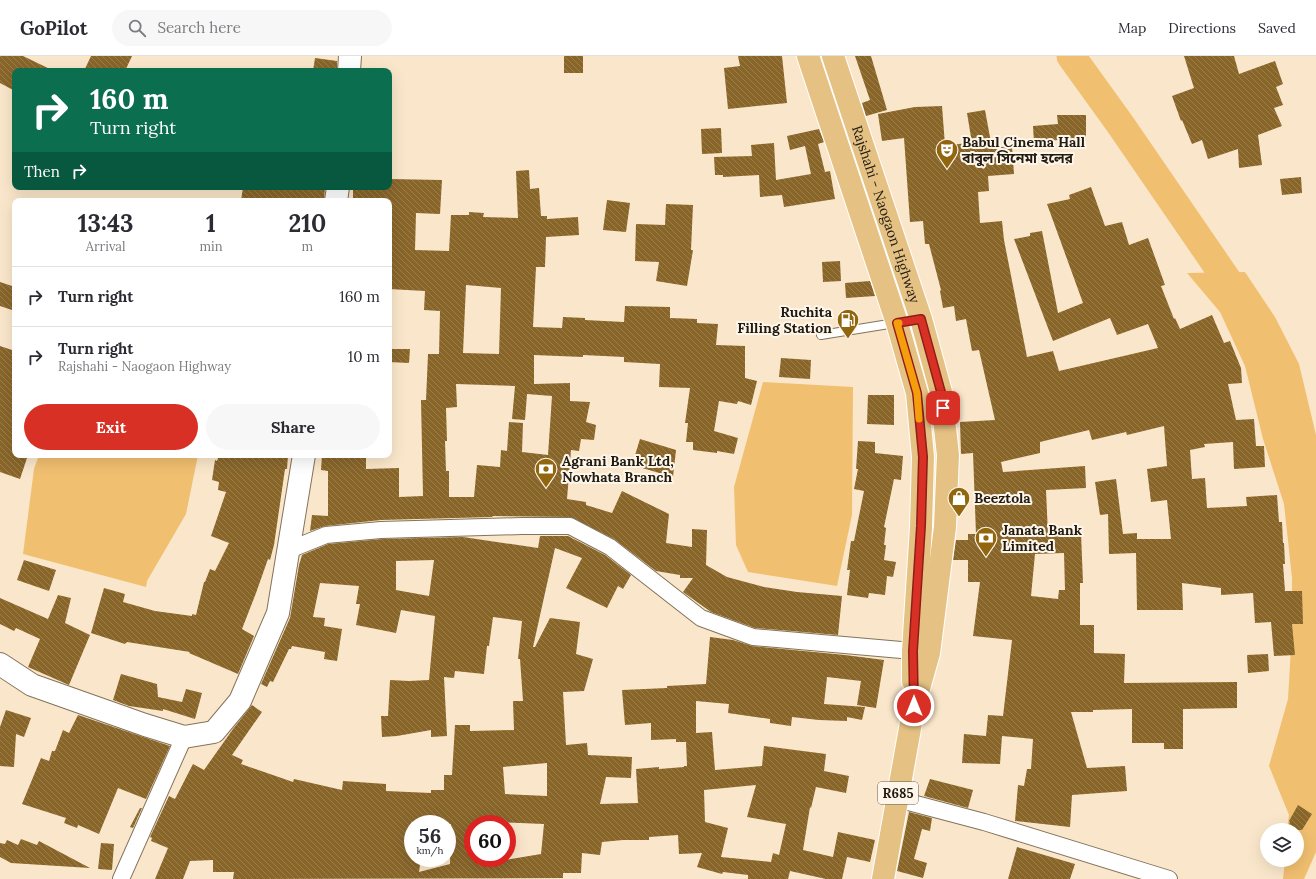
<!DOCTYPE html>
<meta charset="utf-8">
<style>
body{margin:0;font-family:Lora,"Noto Sans Bengali",serif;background:#f7f7f7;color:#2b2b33;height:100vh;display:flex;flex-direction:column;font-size:15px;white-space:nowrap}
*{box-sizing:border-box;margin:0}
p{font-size:13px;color:#7c7c81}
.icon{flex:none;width:22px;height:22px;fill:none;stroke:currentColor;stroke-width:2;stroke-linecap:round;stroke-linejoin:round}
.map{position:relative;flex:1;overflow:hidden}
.panel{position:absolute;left:12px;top:142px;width:380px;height:260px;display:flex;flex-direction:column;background:#fff;border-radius:8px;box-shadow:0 4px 16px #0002}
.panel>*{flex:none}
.hud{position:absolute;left:12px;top:12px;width:380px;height:122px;border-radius:8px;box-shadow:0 4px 16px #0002;background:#0b6e4f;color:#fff;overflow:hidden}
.fabs{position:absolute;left:1260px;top:767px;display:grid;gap:8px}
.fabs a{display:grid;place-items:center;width:44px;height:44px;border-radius:50%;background:#fff;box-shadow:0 4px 16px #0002;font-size:20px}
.speed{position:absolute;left:404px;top:759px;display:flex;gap:8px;font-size:20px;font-weight:700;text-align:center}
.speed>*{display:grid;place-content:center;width:52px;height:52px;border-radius:50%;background:#fff;box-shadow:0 4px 16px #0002;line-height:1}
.speed small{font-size:10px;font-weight:400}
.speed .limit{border:6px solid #d22;background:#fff;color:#111}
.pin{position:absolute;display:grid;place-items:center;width:34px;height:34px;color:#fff;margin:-17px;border-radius:8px;box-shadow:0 2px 6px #0006}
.me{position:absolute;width:44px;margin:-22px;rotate:0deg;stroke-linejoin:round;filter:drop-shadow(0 0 3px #0008)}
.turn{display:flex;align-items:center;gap:14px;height:84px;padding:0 12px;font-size:18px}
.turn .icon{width:52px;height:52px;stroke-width:2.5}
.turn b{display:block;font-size:28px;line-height:34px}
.then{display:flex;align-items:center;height:38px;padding:0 12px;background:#0003;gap:8px;font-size:15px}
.eta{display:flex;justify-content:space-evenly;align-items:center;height:68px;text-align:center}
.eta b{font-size:24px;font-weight:800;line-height:28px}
.primary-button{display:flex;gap:8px;margin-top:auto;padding:8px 12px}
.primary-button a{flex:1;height:46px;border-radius:24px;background:#d93025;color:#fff;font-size:16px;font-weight:800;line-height:46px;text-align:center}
.primary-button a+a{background:#f7f7f7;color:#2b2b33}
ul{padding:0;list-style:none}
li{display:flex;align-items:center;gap:12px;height:60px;padding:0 12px;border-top:1px solid #e1e1e2}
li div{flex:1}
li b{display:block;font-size:15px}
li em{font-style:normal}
header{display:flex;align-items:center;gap:24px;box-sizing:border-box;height:56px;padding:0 20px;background:#fff;border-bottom:1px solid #e1e1e2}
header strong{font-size:19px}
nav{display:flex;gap:22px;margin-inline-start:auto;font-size:14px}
.search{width:280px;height:36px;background:#f7f7f7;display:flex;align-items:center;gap:10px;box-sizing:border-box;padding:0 14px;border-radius:22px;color:#7c7c81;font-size:15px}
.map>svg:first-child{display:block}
.water{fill:#f1bf70}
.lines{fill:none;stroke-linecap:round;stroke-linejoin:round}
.river{stroke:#f1bf70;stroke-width:29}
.building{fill:url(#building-back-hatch);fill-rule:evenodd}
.lane-casing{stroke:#847359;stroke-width:10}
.street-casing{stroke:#847359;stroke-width:18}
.secondary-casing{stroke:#847359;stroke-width:24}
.primary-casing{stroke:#fff;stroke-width:24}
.lane{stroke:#fff;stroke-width:8}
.street{stroke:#fff;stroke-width:16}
.secondary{stroke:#fff;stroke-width:22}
.primary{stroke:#e5c283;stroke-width:22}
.route-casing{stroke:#8d1f18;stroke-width:10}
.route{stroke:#d93025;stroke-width:7}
.slow{stroke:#f59e0b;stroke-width:7}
.labels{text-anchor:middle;stroke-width:4;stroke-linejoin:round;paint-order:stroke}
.shield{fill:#fef6eb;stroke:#635d52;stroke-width:1}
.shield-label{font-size:13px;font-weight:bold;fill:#211b10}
.poi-label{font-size:14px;font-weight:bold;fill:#211b10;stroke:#fef6eb;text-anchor:start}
.street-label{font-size:14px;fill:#211b10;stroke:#fef6eb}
</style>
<header>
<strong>GoPilot</strong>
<div class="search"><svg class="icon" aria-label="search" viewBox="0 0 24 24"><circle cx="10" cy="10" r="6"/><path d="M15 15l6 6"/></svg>Search here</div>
<nav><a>Map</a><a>Directions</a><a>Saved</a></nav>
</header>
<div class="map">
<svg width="1316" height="823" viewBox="0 0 1316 823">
<defs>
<pattern id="building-back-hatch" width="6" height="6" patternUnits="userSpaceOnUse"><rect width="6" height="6" fill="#896528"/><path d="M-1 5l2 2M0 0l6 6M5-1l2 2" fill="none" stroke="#987f53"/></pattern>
</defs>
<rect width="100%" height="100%" fill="#fae7cb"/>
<g class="water">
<path d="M1245,216l30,45 24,47 17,71v417l-12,27h-21l2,-19h12v-30h-10l2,-15 -20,-49 19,-67 4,-69v-52l-8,-74 -21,-65 -18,-73 -25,-54 -33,-39z"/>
<path d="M763,326l90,5 -1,128 -15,71 -89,-14 -12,-27 -2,-58z"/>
<path d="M39,399h159l-12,59 -39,67 -1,6 -123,-33 11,-85z"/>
</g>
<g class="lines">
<path class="river" d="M1071,0l49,68 125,182"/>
</g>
<g class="building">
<path d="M0,0h23l31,15h-39v20l-15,-8z"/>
<path d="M91,0h41l-7,15h-41z"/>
<rect x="564" y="0" width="19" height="17"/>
<path d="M738,0h44l5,47 -59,6 -4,-41 16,-2z"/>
<path d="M855,0h16l16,54 -21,6 -4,-13 8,-3z"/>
<path d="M1184,0h50l5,18 36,-13 8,23 -7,3 7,18 -9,3 8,18 -24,9 4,30 -23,3 -1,-19 -30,10 -6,-19 -10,4 -10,-24 -1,1 -9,-25 22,-8z"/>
<path d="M315,2l22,3v10h-24z"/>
<path d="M942,50l3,39 27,-2 -5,-30 18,-3 7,38 20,-2 2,28 -26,2 1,15 -11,1 2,31 22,-2 2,19 23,117 26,-6 6,20 99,-23 -10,-24 -31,11 -7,-17 -57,23 -39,-102 16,-3v-3l12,-2 16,82 25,-10 -36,-99 23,-5 -1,-4 22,-8 14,39 17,-4 7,23 19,-7 17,47 -4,1 13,33 1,-1 5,11 32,-14 12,28 6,-2 11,27 1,15 -14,1 8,36 18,-1 2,27h8l1,21 -31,2 -1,-27 -29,2 1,3 -15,3 2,29 13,-1 2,30 40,-2 -1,-9 31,-2 2,27h3l1,21h1l1,21h-2l2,27h17l1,33h-11l3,31 -21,1 -3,-34 -16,1 -2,-30 -32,2v-7l-39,-5 1,27h-46l-1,-57 -27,1 -1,-40 -8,1 -5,-33 21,-3 7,55 14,-1v6h34l-4,-39 -16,2 -4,-33 20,-3 -3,-40 -37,9 -1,-3 -34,8 -3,-10 -49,12v11l-39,9 2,10 82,-6 1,22 -40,2 2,44 33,-1 2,50h-3v42h14v28l31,1 -1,29 113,-1v26l-54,1v40h-19v-6h-32v-34l-39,1v2h-22l16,56 38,-2 2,25 -55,4 -2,32 -55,-6 3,-36 6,1 3,-17h4l2,-30 -31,-3 -2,28 -38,-1 2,-29 22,2 2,-21 15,1 9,-76 -39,-4 7,-54h-12v-22h-15l3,-20h12v-6h8l-3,-81 -12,1 -1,-32 35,-2 -16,-70 -7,1 -6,-32 -10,2 -2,-15 -11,2 -3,-17 1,-1 -12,-46h-4l-2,-23 -13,1 -6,-84 -22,3 -4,-27 37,-7zM1064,497l1,37h-6l-1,9 -27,-3 4,-42z"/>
<path d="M1057,59h29v26l-29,-1 -23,3 -1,-17 25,-2z"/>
<path d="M721,72l1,25 -20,1 -1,-25z"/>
<path d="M819,73l5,13 -6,2 7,28 5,-1 5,28 -51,8 -2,-12 -22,2 -1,-22 -36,2v-2h-8l-1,-18 38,-1 -1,-11 23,-2 2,37 35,-6 -6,-28 -15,4 -3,-14z"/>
<path d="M529,114l1,19 9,-1 2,28h6v3l31,-2 1,18 -33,2 -1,30h-9l-3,60 29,1 1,-11 22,1v2l39,2 1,-16 45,1v11l27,1v4l21,1 -2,21 29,1v32l12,3 -6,24 -13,-4 -1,3 -18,-3 -5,30 24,7 -4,16 -17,-3v2l-24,-3v-8h-7l2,-19h-3l5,-35 -31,-1 1,-23 -36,-2v-5l-41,-2v2l-49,-2v29l36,-1v18l20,1 -4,20 10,3 -2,15 -13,-1 -2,12 -8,-1 -4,49 19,3v3l26,8 10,-22 47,23 -3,29 26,4v-18l15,1 -1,35 21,12 37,10 33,5 45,4 -4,39 -83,-7 -44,-16 -28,-20 10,-14h-13v-3l-24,-4 -42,-32 -44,-22 -77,-1 -1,1 -111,3 -56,6 -15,5 2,-16 16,1v-45l-7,-1 1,-15h44v14l33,-1v29l24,-1 -2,-96h5l2,-46h11l1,-43 -16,-1 1,-19 -36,-2v-88h-36v-14h36v-8l53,1 -2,34 -24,-1 -1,37 34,1 2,-36h18v-3l15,1 -1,4 35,1 -2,-47zM466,229l35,3 -2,66 -36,-1zM456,328l59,2 -3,33 13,1 2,-26 25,2 -4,59 -26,-3 1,-29 -14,-1 -2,29 -6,-1 -1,17 -23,-2 -3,32h-25v-26h-3l-1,-30h2l-1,-33 11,-1z"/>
<path d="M1301,121l1,16 -20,2 -2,-16z"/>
<path d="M243,131h82l-1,14h-83z"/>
<path d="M607,144l23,3 -4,29 -23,-2z"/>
<path d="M666,148l27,1 -2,45h2l-6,36 -31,-5 3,-19 -24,-1 1,-37 29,1z"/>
<path d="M840,205l1,20 -18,1 -1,-20z"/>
<path d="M870,225l5,15 -29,2 -1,-15z"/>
<path d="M0,226l15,5v24l-15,-5z"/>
<path d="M0,290l15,5v104l12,3 -7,21 -20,-7z"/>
<path d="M389,293h21l-1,14 -20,-1z"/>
<path d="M781,302l30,2 -1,19 -31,-2z"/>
<path d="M868,339h26v30l-27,-1z"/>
<path d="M640,383l36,11 -3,27 -41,-12z"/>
<path d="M858,385l17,1v11l28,3 -2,24 -7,-1 -10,48 2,1 -2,17h2l-2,15 12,2 -3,15 -6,-1 -2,19 -16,-2 -1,5 -21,-3 3,-25h-3l4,-29h3l10,-50 -10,-2 4,-20h-2z"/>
<path d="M219,399h69l-1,14h-2l-11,76 -4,15 -2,-1 -12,34 -14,36 12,7 -16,38 -49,-21 1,-1 -63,-10 -2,2 -34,-11 13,-45 21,6 -2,8 32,9 37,5v-2l4,1 8,-33h1l5,-13 5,2 14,-28 -18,-7 15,-44 -8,-2 1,-8 -7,-2 3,-20 2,1z"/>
<path d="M540,480h28l37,19 26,20 -8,14 -5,-3 -11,22 -41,-20 16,-30 -27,-10 -22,99h2l15,-29 30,4 -4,32 17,5 -9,32 -21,1 3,53 21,-2 1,12 44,2 -1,21 -25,-1 -6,27 38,-1 -2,-34 23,-2v2l25,-2v-1h3l-1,-24h-10v-3l-25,1v-17l-26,2 -3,-35 45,-2v-2l39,-2 4,-47 23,3 19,6 93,9 39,5 -8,48 -19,-3 4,-24 -34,-4 -3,27 41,3 -3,13 -15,-3v4l-28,-1 -27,-3 -1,9 -21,-3v-4l-42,-6 1,-9 -33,-3v32l16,-1 3,38 47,-4 2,-20 62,8 -2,17 25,5 -3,17 -30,-6 -5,21 -1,-1 -7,43 30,7 5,-25 37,8 -5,22 -23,-5 -5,22h-16l-36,-8 -2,8h-40v-4l-25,-3 -1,2 -25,-7 5,-14 -23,1 -1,-19 -29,2v3h-26l-21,2 -2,13 -18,-2 -1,20h-18v5l-330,1 1,-7h-21v-12l-23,1 -7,18h-28l13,-31 -17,-7 1,-3 -2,-1 19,-41 6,3 18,-35 11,6 29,-41 19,-24 10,7 -30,43 11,5 -2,4 52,18 1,-3 48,11 1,-9 43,3v7l45,2v-3h13v-15h8l3,-50h15v6l44,-1 -1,-29h10l-3,-42h-2l4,-38 -29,-4 -4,29h-2l-3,28 -29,-3 -1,7 -10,-1 3,59 -16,1v-7l-34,6 -15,1 -1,-21h7l2,-36 19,1 20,-1 6,-64 -34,-6 -5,23 -40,-8 4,-21h-4l3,-18 -39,-3 -7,34 12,1 -1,8 18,3 -5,32 -13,-2 1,-7 -33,-6 -1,3h-2l-16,33 -3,-1 -3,6 -6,-3 29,-66 9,-53 3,-10 26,-11 54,-5 81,-2 75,11zM434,504l-5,36 -33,-6v-29zM547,707v33l-42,-2 -2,-27zM756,729l-9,32 39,7 -7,31 -6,-2 -2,9 -50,-5 7,-29 -23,-6 -1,-32zM473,765l71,3 -3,30 -36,6 -32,1zM413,768h38l-1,40 -31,8 2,-14h-8z"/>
<path d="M24,504l32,10 -7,21 -32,-11z"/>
<path d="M58,539l13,3 -6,25 25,12 -21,50 -41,-18 12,-28 -24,-11 -2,3 -14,-7v-26l48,21z"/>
<path d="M1268,598l1,17 -21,2 -1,-18z"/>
<path d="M121,618l36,10 1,13 24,5 4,-13 16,4 -7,26 -32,-10v2l-34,-5 -16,-6z"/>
<path d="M6,654l25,8 -7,19 -8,-3 -2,33 -14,-1v-39z"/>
<path d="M78,659l92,31 -24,53 -28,-11 -19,46 -21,-9 -1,3 -13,-5 2,-5 -44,-14 19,-46 8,3 3,-10h3l8,-21 6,3z"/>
<path d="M930,723l43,11 -5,18 -44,-12z"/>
<path d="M1298,749l14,9 -10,16h-16l4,-8 -1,-1z"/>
<path d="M140,752h2l-9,20 -3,-1z"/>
<path d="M909,756l23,6 -2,13 -8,-2 -8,30 13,4 -4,15 -26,-7z"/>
<path d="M21,783l16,6 2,-4 51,27 -79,-5 -11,-6v-14l5,1 2,-4 11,5z"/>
<path d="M101,787l13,1 -2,26 -14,-1z"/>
<path d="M1017,791l58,17 -5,15h-62z"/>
</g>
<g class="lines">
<g class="lane-casing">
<path id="lane" d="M821,279l99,-16"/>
</g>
<g class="street-casing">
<g id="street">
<path d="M289,494l37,-15 55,-5 141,-4h48l40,21 91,71 52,19 171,15"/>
<path d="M897,743l87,23 185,57"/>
<path d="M121,823l63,-142"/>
</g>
</g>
<g class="secondary-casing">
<g id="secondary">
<path d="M349,15l1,-15"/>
<path d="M336,145l2,-14"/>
<path d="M0,608l32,21 113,40 39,12 30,-5 26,-31 38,-88 26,-158"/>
</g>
</g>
<g class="primary-casing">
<g id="primary">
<path d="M808,0l89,267 20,70 6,64 -2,70 -8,124v30"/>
<path id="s1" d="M833,0l88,263 20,73 7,63 -3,72 -16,126 -15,53 -31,173"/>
</g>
</g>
<use href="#lane" class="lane"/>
<use href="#street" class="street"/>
<use href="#secondary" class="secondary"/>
<use href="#primary" class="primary"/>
</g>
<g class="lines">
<g class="route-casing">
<path id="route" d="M914,650l-1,-55 8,-125 2,-69 -6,-64 -20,-70 24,-4 20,73 2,16"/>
</g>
<use href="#route" class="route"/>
<path class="slow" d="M899,267h-2l20,70 2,26"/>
</g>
<defs>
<g id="theatre-pin" transform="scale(1.15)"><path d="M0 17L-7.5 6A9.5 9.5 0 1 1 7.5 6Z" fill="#91660f" stroke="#fef6eb"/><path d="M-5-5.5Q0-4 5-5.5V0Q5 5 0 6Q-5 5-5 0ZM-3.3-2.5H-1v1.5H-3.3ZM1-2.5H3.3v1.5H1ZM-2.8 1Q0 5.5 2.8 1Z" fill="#fff"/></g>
<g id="fuel-pin" transform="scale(1.15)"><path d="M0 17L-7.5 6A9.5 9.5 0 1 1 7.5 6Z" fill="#91660f" stroke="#fef6eb"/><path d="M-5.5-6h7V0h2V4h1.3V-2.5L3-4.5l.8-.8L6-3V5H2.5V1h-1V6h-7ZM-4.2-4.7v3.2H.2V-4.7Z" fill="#fff"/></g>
<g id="bank-pin" transform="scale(1.15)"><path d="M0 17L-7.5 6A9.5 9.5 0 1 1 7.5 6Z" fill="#91660f" stroke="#fef6eb"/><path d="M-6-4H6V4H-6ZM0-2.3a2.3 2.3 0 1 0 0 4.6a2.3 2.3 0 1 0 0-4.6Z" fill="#fff"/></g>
<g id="shop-pin" transform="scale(1.15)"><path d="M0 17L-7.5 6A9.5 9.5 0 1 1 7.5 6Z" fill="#91660f" stroke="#fef6eb"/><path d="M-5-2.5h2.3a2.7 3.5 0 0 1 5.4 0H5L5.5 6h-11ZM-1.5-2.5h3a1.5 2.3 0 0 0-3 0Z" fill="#fff"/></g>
</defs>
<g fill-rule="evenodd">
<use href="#theatre-pin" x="947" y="94"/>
<use href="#fuel-pin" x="848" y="264"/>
<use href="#bank-pin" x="546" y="413"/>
<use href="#shop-pin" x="959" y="442"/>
<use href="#bank-pin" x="986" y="482"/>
</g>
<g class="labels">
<rect class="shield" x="878" y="726" width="40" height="22" rx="3"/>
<g class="shield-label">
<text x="898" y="742">R685</text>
</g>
<g class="poi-label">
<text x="962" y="91">Babul Cinema Hall<tspan x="962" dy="16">বাবুল সিনেমা হলের</tspan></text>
<text x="832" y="261" text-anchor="end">Ruchita<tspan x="832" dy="16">Filling Station</tspan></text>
<text x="562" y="410">Agrani Bank Ltd,<tspan x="562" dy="16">Nowhata Branch</tspan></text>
<text x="974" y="447">Beeztola</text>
<text x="1002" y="479">Janata Bank<tspan x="1002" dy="16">Limited</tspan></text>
</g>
<g class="street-label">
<text dy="5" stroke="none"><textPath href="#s1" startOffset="167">Rajshahi - Naogaon Highway</textPath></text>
</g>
</g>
</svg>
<div class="fabs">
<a><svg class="icon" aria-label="layers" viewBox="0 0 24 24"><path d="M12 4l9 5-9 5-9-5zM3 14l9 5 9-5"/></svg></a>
</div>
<div class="speed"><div>56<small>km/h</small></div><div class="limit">60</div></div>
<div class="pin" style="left:943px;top:352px;background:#d93025"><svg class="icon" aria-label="arrive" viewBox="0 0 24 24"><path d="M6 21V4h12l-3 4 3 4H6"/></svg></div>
<svg class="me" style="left:914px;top:650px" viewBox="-20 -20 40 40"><circle r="17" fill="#d93025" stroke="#fff" stroke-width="3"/><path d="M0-11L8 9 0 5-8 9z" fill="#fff"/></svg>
<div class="hud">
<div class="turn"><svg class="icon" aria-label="right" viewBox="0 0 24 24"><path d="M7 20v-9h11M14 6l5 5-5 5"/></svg><div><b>160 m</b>Turn right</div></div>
<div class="then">Then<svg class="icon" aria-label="right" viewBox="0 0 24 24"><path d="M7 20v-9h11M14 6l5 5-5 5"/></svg></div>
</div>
<section class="panel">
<div class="eta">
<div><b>13:43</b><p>Arrival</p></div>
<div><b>1</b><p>min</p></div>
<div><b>210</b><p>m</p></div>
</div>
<ul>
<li><svg class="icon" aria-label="right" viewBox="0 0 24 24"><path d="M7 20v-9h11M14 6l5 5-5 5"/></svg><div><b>Turn right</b></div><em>160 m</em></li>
<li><svg class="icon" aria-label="right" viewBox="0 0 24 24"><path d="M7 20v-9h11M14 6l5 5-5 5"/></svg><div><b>Turn right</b><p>Rajshahi - Naogaon Highway</p></div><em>10 m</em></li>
</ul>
<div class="primary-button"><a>Exit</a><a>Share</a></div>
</section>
</div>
